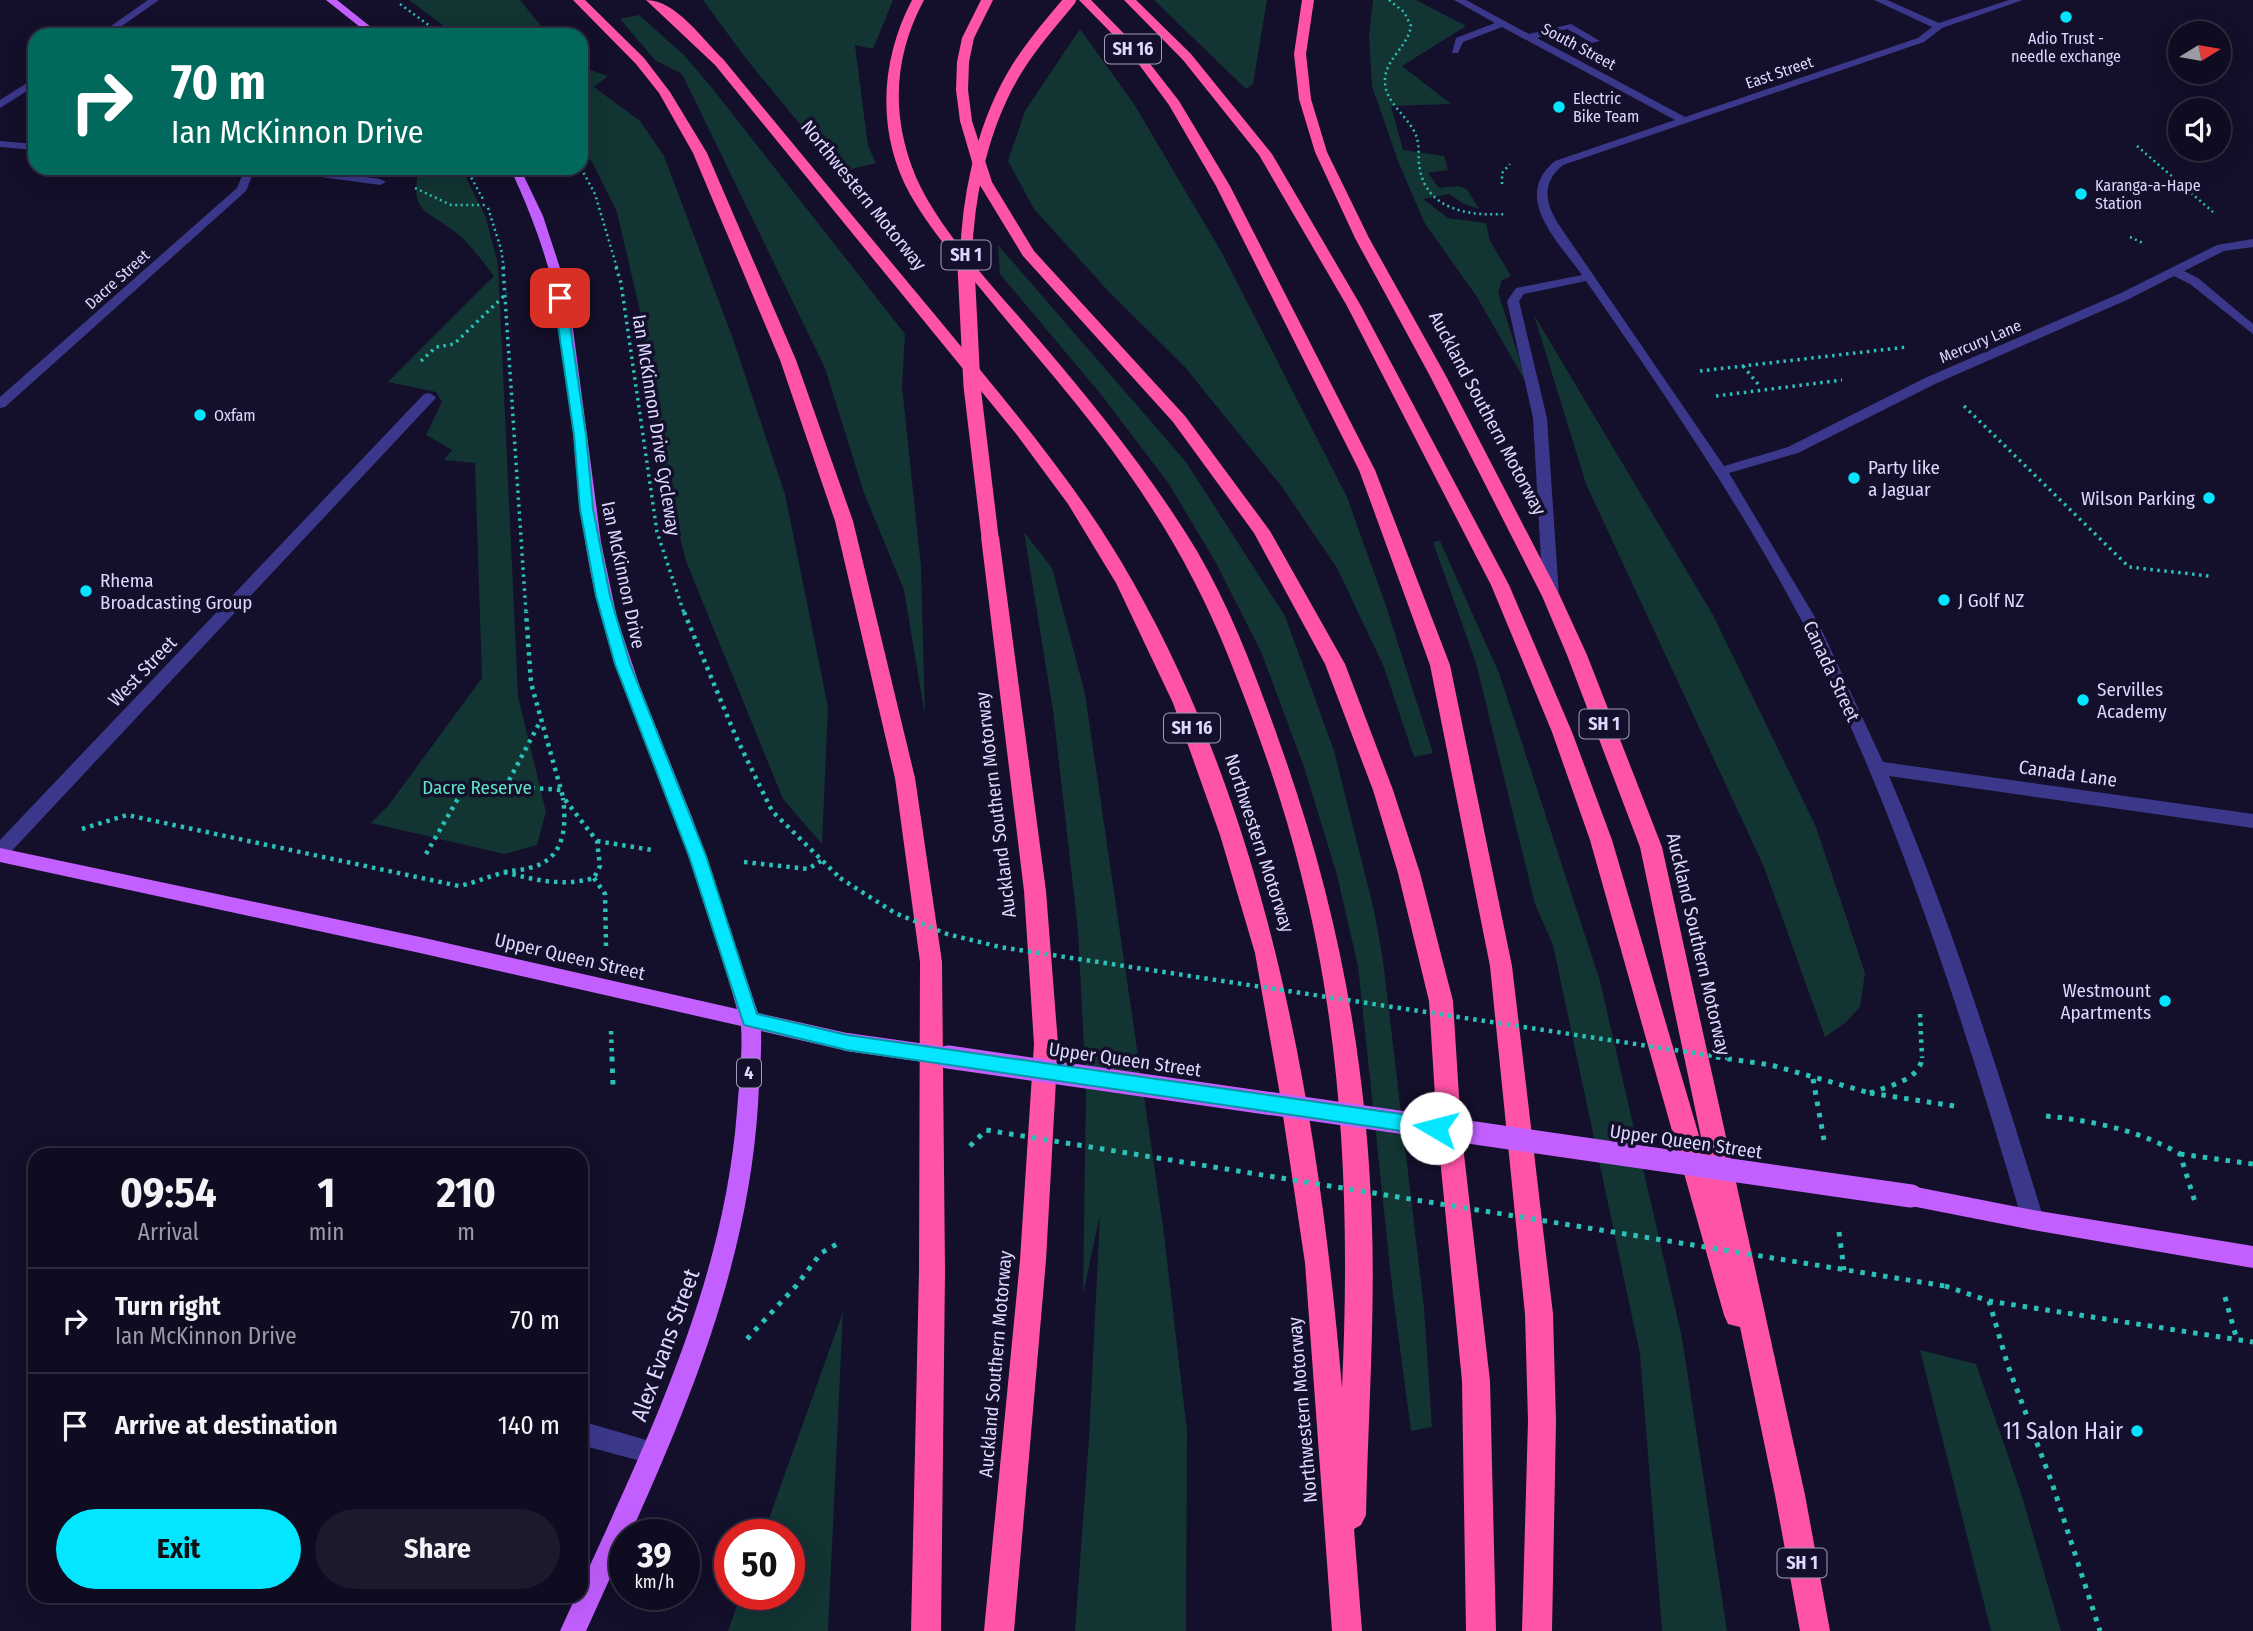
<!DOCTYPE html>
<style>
body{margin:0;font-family:"Fira Sans Condensed",sans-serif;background:#1d192d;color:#f1f3f6;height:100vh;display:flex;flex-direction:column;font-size:26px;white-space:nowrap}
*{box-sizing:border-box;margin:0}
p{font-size:23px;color:#9b9ba5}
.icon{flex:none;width:38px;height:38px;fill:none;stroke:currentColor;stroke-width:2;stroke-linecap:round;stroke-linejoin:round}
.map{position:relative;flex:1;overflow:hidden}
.side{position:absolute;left:28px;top:1148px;width:560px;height:455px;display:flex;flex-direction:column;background:#0f0b20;border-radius:21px;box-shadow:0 7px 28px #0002,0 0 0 2px #2f2b3e}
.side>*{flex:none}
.banner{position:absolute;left:28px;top:28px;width:560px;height:147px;border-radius:21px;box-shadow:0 7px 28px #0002,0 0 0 2px #2f2b3e;background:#00695c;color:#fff;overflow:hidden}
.needle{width:46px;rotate:79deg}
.buttons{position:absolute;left:2168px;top:21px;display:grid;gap:14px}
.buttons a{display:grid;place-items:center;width:63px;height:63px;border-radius:50%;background:#0f0b20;box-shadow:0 7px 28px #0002,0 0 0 2px #2f2b3e;font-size:35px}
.speed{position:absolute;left:609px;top:1519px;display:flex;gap:14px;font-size:35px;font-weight:700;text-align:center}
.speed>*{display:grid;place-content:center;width:91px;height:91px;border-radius:50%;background:#0f0b20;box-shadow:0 7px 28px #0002,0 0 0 2px #2f2b3e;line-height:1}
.speed small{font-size:18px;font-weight:400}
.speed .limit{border:10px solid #d22;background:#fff;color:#111}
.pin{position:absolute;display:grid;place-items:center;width:60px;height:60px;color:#fff;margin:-30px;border-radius:14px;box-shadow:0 4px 10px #0006}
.me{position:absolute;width:77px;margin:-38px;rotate:278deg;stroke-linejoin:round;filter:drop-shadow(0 0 5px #0008)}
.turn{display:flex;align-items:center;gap:24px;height:147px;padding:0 28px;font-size:32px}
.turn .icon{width:91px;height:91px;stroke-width:2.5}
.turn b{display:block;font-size:49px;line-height:60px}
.eta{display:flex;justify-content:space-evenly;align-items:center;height:119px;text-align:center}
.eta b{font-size:42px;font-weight:700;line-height:49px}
.primary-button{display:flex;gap:14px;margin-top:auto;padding:14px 28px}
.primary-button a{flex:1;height:80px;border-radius:42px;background:#04e6ff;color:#111;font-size:28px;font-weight:700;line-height:80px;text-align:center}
.primary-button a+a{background:#1d192d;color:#f1f3f6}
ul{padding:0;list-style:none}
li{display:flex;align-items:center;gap:21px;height:105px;padding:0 28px;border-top:2px solid #2f2b3e}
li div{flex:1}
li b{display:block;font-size:26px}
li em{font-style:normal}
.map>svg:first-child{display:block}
.green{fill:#123433}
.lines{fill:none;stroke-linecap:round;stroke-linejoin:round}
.path-far3{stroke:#2ac1b8;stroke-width:2.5;stroke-dasharray:2 3.5;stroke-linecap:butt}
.path-far2{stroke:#2ac1b8;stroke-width:3.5;stroke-dasharray:2.5 4.5;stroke-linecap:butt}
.path-far1{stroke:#2ac1b8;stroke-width:4.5;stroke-dasharray:3.5 5;stroke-linecap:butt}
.path{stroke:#2ac1b8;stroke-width:5;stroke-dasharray:4.5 7;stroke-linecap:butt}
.minor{fill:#3b388b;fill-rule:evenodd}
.major{fill:#c35fff;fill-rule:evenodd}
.highway{fill:#ff53a5;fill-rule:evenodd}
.path-bridge-far1{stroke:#2ac1b8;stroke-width:4.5;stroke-dasharray:3.5 5;stroke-linecap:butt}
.path-bridge{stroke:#2ac1b8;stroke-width:5;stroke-dasharray:4.5 7;stroke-linecap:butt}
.major-bridge-far1{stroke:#c35fff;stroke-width:18}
.major-bridge{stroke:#c35fff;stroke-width:23}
.highway-bridge-far1{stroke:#ff53a5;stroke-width:12}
.highway-bridge{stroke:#ff53a5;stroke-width:17}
.route{fill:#04e6ff;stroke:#0396a6;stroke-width:2}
.poi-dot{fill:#04e6ff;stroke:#140f2a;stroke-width:2.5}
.labels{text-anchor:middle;stroke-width:7;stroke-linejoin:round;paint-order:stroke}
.far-poi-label{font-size:16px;fill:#ddd8ff;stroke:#140f2a;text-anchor:start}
.far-street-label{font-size:16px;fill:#ddd8ff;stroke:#140f2a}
.shield{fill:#140f2a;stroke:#a19cbf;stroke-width:2}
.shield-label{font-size:18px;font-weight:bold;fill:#ddd8ff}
.street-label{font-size:19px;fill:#ddd8ff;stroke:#140f2a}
.poi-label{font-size:19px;fill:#ddd8ff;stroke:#140f2a;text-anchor:start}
.park-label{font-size:19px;fill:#5ee6c4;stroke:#140f2a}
.near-street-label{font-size:23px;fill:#ddd8ff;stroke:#140f2a}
.near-poi-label{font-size:23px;fill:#ddd8ff;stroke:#140f2a;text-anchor:end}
</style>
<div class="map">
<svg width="2253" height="1631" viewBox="0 0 2253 1631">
<rect width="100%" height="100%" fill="#140f2a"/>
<g class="green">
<path d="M409,0h111l26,32 15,3h-105z"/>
<path d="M703,0h190l-20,49 -18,-4 13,101 8,17 -37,9 -95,-116z"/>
<path d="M1154,0h113l-14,84 -7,5z"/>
<path d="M1373,0h43l50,26 -64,40 49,38 -60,2 12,44 41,6 4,14 -20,3 11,15 19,-2 9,3 12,20 -15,-5 -15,-10 -26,5 25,19 38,5 4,18 21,35 -9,4 -4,12 30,94 -51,-89 -53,-75 -26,-61 -26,-75 -3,-50z"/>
<path d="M639,15l46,41 27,32 193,246 -3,52 19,181 4,149 -21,-126 -40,-97 -39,-125 -143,-294 -27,-14 -35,-41z"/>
<path d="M1080,29l54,75 88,149 125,244 39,109 47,147 -19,4 -30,-90 -47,-99 -55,-81 -98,-121 -74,-73 -76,-84 -26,-48 17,-50z"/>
<path d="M581,67l27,9 -14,11 46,34 24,35 68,180 53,158 43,213 -6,137 -39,-45 -97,-238 -20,-77 -26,-173 -23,-99 -24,-48 -12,-17z"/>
<path d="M406,168h55l24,47 13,49 20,432 28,116 -9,33 -33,9 -133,-31 17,-17 94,-128 -7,-215 -31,-3 8,-10 -26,-15 16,-33 -6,-10 -48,-10 106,-106c-12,-15 -25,-34 -40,-45 -26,-20 -44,-19 -36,-58z"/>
<path d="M998,245l188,217 99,154 49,135 40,159 9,50 41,348 8,119 -21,4 -18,-136 -35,-329 -21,-91 -33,-108 -42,-113 -46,-91 -47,-79 -66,-87 -103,-123z"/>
<path d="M1534,315l179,300 103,212 49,146 -5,34 -14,15 -21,15 -61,-170 -178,-383z"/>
<path d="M1024,532l28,36 33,126 78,532 24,205 -1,200h-111l14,-193 11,-223 -17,79 3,-204 -8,-160 -25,-220z"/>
<path d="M1440,541l59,132 101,308 82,357 45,293h-65l-22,-277 -87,-409 -18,-41 -59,-241 -43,-121z"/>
<path d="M843,1312l-15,319h-100l13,-37h48v-59h-26z"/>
<path d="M1920,1350l56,14 45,129 40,138h-70z"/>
</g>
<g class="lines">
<g class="path-far3">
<path d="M1389,0l15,12 7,14c-3,20 -24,32 -26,52 -2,23 21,36 30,55 6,12 2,25 5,37 8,41 51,46 86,44"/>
<path d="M400,4l42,31"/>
<path d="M2137,146l76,66"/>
<path d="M466,168l18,33"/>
<path d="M581,168l14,26 22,74"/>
<path d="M1502,184v-11l8,-9"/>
<path d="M415,188l36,17h36"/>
<path d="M488,208l13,41 3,19"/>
<path d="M2130,237l15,7"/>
</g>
<g class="path-far2">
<path d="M503,267l23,346"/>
<path d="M616,267l5,16 36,249 27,81"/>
<path d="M421,361l15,-14 18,-3 53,-51"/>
<path d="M1743,366l15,18"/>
<path d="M1700,371l207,-24"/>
<path d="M1716,396l126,-16"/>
<path d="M1964,406l165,161 80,9"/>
</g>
<g class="path-far1">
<path d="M684,612l52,125 36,74 68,67"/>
<path d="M506,786l55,4"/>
<path d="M82,829l45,-14 332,71c15,-3 28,-9 43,-13 8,-3 18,-2 27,-5 35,-8 38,-39 34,-70"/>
<path d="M597,841l55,9"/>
<path d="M426,854l41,-71 39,3 35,-66"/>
<path d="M744,862l64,7 13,-8"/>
<path d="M504,872c31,8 58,15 90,6l6,-12 -3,-25 -34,-44 -32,-114 -5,-71"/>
<path d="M594,878l11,16 1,52"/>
<path d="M1920,1014l2,44"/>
<path d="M611,1031l1,27"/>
</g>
<g class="path">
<path d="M612,1057l1,29"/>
<path d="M1813,1079l11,61"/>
<path d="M1870,1093c18,-7 51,-13 52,-36"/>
<path d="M1870,1093l84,13"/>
<path d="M2046,1116c48,5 92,14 134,38l15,48"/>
<path d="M2180,1154l73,10"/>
<path d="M1839,1232l5,38"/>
<path d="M1945,1286l44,15 264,41"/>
<path d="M2225,1297l12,43"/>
<path d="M1989,1301l19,65 44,117 48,148"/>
<path d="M747,1339l49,-53 25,-33 16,-9"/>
</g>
<g class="minor">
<path d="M148,0h11l-50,35h-11z"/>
<path d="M1454,0h12l63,34 42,-10 29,17 -8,2 -25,-14 -30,9 148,79 233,-79 14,-11 -58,-27h13l52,23 70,-23h14l-81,28 -18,14 -361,123c-22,18 -18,38 -4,60l165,241 64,-19 137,-69 196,-85 96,-48 36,-6v8l-29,4 -40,20 14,7 55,46v10l-63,-50 -16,-8 -45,23 -194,85 -137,69 -69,20 90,151 64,138 370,52v14l-364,-52c62,144 109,294 155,444l-3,7 -8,3 -8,-3 -3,-7c-46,-156 -94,-311 -157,-460 -20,-46 -39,-92 -61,-135 -64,-121 -140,-232 -218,-344l-62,13 -5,7 28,117 12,178 -8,5 -8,-5 -10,-178 -26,-117 9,-13 66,-13c-24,-34 -71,-78 -27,-114l120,-41 -173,-93 -39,15 -5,11h-6l4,-15 39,-15z"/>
<path d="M35,78v8l-35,22v-8z"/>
<path d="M0,141l35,3v6l-35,-3z"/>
<path d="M272,168h29l79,11 6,3 -6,3 -89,-12 -39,3 -6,15 -241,216 -5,1v-11l237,-209 7,-17z"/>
<path d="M429,393l7,4 -2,3 -428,457 -6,2v-19l424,-446z"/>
<path d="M581,1421l79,23 4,8 -4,8 -8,4 -71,-19z"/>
</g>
<g class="major">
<path d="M326,0h11l44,35h-11z"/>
<path d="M510,168h10l23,48 17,52 12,53 29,221 16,76 23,69 53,133 65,193 89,20 7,3 3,6 -3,6 -7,3 -86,-20c1,24 -2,49 -3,74 -10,154 -65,290 -128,430h-5v10l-39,86h-26l16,-35h5v-11c70,-153 143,-304 156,-474 2,-28 6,-57 4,-85l-321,-73 -420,-91v-14l420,89 317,72c-22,-78 -48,-156 -77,-232 -23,-59 -49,-117 -64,-180 -26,-108 -19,-222 -48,-330 -10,-35 -23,-67 -38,-99z"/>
<path d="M1911,1186l122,24 220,36v22l-220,-38 -122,-24 -8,-3 -3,-7 3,-7z"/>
</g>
<g class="highway">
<path d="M573,0h12l59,58 26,34 37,61 89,207 57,161 62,257 27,184 3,309 -4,360h-30l8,-360 1,-309 -25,-184 -60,-257 -55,-161 -87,-207 -34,-60 -23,-29z"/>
<path d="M646,0c30,0 57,40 77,59 74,90 148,179 222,268 67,82 136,162 188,255 137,241 186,533 209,806 8,-173 2,-345 -41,-514 -18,-73 -44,-146 -72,-216 -33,-84 -79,-159 -133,-229 -38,-49 -78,-94 -116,-141 -24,-29 -50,-59 -69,-92 -35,-62 -31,-135 1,-196h12c-29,54 -33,110 -12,167 20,57 87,126 127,173 57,67 112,135 158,211 35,60 59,125 82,190 57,158 88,316 93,485 3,96 -4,193 -6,289l-5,10 -7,4 8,102h-30l-27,-368 -26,-174 -24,-136 -35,-118 -47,-132 -57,-120 -48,-79 -51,-69 -302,-370z"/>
<path d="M981,0h12l-19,38 -5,24 -1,28 4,31 20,61 42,69 151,165 85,115 75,133 48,126 27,83 33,128 8,127 29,253 6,250h-30l-4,-250 -25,-253 -8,-127 -31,-128 -25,-83 -48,-126 -71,-131 -81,-111 -150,-166 -45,-74 -18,-61 -4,-31 1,-28 5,-24z"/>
<path d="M1079,0h12l46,47 42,54 51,85 145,284 75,195 62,301 41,348 3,107 -4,210h-30l6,-210 -3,-107 -35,-348 -60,-301 -71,-195 -143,-284 -47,-81 -40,-54z"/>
<path d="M1124,0h12l55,54 81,100 89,152 148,279 63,147 40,108 93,316 -65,-309 -73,-192 -25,-59 -112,-220 -75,-138 -40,-86 -16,-53 -5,-45 8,-54h12l-8,54 5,45 16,53 42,86 77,138 114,220 27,59 75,192 143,648 25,136h-30l-25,-136 -35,-168 -12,-3 -4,-9 -134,-475 -38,-108 -61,-147 -144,-279 -88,-151 -76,-95z"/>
<path d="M990,531l9,6 47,354 12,153 -12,216 -32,371h-30l36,-371 14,-216 -10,-153 -43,-354z"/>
</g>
<path class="path-bridge-far1" d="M840,878l55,35 52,21 53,13 727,111"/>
<g class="path-bridge">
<path d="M1716,1057l55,8 99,28"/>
<path d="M970,1146l16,-16 959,156"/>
</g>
<path class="major-bridge-far1" d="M847,1042l113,16"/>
<path class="major-bridge" d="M948,1057l963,139"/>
<path class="highway-bridge-far1" d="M966,268c0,-63 14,-135 46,-191 16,-28 37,-52 58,-77"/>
<path class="highway-bridge" d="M966,267l6,119 18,151"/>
</g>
<path class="route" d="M560,295l6,3 20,137 7,74 17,87 20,68 76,192 51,158 90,21 589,84 7,3 2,6 -2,6 -7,2 -589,-86 -103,-25 -55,-169 -74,-192 -19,-68 -16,-87 -6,-74 -20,-137z"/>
<g class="poi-dot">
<circle cx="2066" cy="17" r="7"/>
<circle cx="1559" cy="107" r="7"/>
<circle cx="2081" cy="194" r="7"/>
<circle cx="200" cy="415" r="7"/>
<circle cx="1854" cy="478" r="7"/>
<circle cx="2209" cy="498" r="7"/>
<circle cx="86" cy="591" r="7"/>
<circle cx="1944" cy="600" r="7"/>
<circle cx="2083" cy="700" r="7"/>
<circle cx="2165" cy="1001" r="7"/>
<circle cx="2137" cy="1431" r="7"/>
</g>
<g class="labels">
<g class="far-poi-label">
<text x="2066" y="44" text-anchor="middle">Adio Trust -<tspan x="2066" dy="18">needle exchange</tspan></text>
<text x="1573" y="104">Electric<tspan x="1573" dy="18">Bike Team</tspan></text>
<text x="2095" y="191">Karanga-a-Hape<tspan x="2095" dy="18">Station</tspan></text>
<text x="214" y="421">Oxfam</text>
</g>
<g class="far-street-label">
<text transform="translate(1579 46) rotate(28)" y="6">South Street</text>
<text transform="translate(1779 72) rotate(-19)" y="6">East Street</text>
<text transform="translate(117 279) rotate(-42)" y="6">Dacre Street</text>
<text transform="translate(1980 341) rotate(-23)" y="6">Mercury Lane</text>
</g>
<g class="shield">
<rect x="1105" y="34.5" width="56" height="29" rx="5"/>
<rect x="941.5" y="240.5" width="49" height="29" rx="5"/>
<rect x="1579.5" y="709.5" width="49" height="29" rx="5"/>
<rect x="1164" y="713.5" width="56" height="29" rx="5"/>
<rect x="737" y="1058.5" width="24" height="29" rx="5"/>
<rect x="1777.5" y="1548.5" width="49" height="29" rx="5"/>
</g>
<g class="shield-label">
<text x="1133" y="55">SH 16</text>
<text x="966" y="261">SH 1</text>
<text x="1604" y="730">SH 1</text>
<text x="1192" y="734">SH 16</text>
<text x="749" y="1079">4</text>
<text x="1802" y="1569">SH 1</text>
</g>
<g class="street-label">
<text transform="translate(864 195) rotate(51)" y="7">Northwestern Motorway</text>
<text transform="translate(1488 413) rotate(62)" y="7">Auckland Southern Motorway</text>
<text transform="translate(657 425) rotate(81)" y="7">Ian McKinnon Drive Cycleway</text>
<text transform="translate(624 575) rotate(78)" y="7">Ian McKinnon Drive</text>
<text transform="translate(142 671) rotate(-46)" y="7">West Street</text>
<text transform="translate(1832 671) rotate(65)" y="7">Canada Street</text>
<text transform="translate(2068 773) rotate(8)" y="7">Canada Lane</text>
<text transform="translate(995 805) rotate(-97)" y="7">Auckland Southern Motorway</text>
<text transform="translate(1260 843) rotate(72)" y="7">Northwestern Motorway</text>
<text transform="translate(1699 944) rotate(77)" y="7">Auckland Southern Motorway</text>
<text transform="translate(570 956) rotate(13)" y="7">Upper Queen Street</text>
<text transform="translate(1125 1059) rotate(8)" y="7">Upper Queen Street</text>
<text transform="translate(1686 1141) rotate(8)" y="7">Upper Queen Street</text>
<text transform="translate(995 1364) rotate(-85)" y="7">Auckland Southern Motorway</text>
<text transform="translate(1302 1410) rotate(-95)" y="7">Northwestern Motorway</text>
</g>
<g class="poi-label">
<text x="1868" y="474">Party like<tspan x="1868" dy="22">a Jaguar</tspan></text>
<text x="2195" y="505" text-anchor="end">Wilson Parking</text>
<text x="100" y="587">Rhema<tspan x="100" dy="22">Broadcasting Group</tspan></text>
<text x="1958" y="607">J Golf NZ</text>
<text x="2097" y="696">Servilles<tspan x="2097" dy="22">Academy</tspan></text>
<text x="2151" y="997" text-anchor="end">Westmount<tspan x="2151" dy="22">Apartments</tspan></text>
</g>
<g class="park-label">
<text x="477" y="794">Dacre Reserve</text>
</g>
<g class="near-street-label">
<text transform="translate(665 1345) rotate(-70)" y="8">Alex Evans Street</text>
</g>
<g class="near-poi-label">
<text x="2123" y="1439">11 Salon Hair</text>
</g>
</g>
</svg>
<div class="buttons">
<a><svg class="needle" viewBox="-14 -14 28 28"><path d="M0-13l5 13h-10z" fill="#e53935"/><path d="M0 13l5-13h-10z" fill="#9b9ba5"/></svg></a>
<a><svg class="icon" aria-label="sound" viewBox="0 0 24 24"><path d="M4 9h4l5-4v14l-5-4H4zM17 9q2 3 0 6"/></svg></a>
</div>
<div class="speed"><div>39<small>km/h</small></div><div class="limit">50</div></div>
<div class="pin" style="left:560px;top:298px;background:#d93025"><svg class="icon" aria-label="arrive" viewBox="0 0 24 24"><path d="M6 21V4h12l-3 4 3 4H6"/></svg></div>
<svg class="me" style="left:1436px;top:1128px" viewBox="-20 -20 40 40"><circle r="19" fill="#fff"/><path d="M0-13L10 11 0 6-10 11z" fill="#04e6ff"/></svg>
<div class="banner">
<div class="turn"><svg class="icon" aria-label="right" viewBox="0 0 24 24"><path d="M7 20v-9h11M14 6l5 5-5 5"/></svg><div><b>70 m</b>Ian McKinnon Drive</div></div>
</div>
<section class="side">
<div class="eta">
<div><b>09:54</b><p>Arrival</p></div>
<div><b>1</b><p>min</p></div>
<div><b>210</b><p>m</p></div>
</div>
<ul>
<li><svg class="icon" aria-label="right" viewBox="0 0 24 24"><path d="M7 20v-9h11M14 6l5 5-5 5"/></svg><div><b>Turn right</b><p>Ian McKinnon Drive</p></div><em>70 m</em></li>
<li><svg class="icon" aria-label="arrive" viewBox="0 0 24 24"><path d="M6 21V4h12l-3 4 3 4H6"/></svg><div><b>Arrive at destination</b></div><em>140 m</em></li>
</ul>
<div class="primary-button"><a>Exit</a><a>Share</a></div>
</section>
</div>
